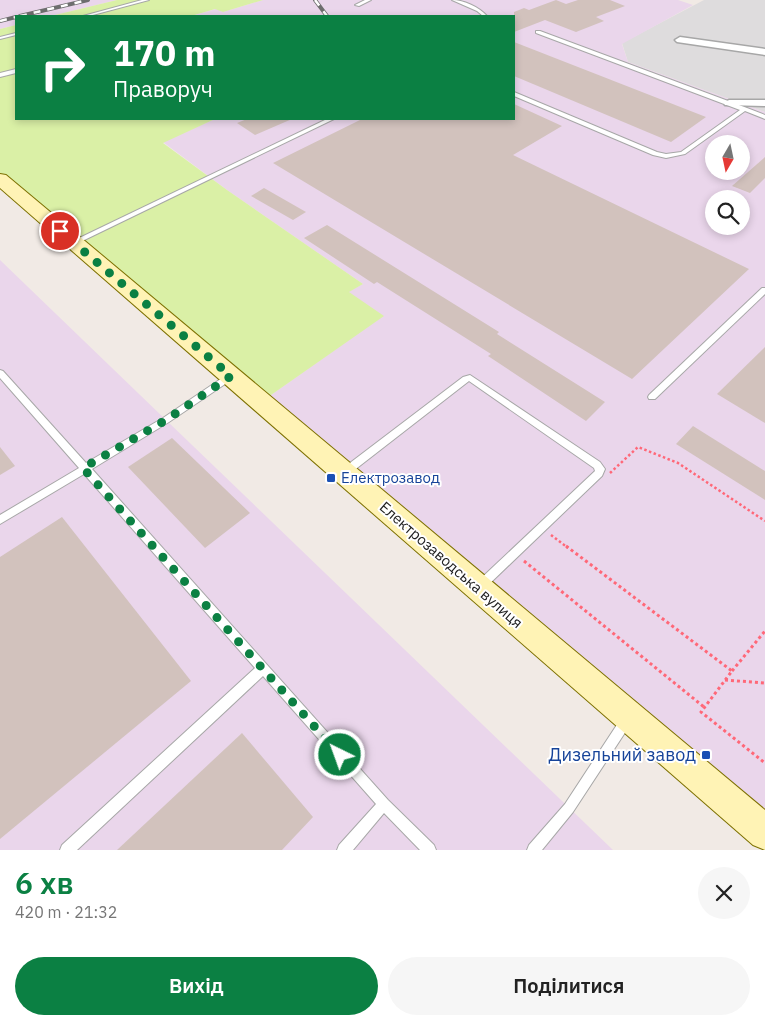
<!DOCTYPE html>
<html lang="uk">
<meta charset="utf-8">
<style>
body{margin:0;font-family:"IBM Plex Sans",sans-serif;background:#f6f6f6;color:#222;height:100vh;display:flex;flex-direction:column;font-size:19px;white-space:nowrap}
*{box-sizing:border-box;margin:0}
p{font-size:16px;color:#767676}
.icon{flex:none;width:28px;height:28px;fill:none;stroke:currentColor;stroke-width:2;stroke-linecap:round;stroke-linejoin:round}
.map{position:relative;height:850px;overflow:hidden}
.drawer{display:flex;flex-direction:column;background:#fff;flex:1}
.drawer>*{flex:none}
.top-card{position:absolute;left:15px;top:15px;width:500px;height:105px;border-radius:0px;box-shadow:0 2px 8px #0003;background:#0b8043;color:#fff;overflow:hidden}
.needle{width:32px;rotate:189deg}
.buttons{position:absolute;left:705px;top:135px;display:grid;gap:10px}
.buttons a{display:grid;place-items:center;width:45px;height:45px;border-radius:50%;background:#fff;box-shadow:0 2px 8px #0003;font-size:25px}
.pin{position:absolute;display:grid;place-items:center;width:42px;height:42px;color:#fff;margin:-21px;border:2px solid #fff;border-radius:50%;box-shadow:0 1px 5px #0007}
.me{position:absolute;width:55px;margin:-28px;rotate:318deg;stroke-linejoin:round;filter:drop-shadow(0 0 4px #0008)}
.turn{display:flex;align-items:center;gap:18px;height:105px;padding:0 15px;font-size:22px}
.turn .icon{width:65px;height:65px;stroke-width:2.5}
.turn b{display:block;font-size:35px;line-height:42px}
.round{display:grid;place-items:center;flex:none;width:52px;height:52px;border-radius:26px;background:#f6f6f6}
.headline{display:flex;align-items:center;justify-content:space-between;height:85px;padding:0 15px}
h1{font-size:30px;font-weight:600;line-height:38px;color:#0b8043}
.primary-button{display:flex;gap:10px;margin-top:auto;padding:10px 15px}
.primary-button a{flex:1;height:58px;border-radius:30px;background:#0b8043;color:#fff;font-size:20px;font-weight:600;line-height:58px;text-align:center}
.primary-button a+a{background:#f6f6f6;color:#222}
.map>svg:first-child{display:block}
.residential{fill:#dedcdd}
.industrial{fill:#ead6eb;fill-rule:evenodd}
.grass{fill:#daf0a6}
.building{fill:#d2c2bd}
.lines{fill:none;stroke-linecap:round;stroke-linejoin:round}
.lane-casing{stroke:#a7a7a7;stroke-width:2}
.street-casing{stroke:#a7a7a7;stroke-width:3}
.secondary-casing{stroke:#7d7000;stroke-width:2}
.path-far1{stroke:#ff6878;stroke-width:2.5;stroke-dasharray:2.5 2.5;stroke-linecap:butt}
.path{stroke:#ff6878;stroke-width:3;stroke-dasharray:3 3;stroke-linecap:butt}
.lane{fill:#fff;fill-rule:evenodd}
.street{fill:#fff;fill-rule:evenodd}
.secondary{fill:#fff3b5;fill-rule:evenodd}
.rail-casing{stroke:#6e6e6e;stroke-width:4}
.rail{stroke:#fff;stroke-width:2.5;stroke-dasharray:7;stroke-linecap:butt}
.route{stroke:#0b8043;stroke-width:9;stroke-dasharray:0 16.2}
.transit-dot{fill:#1a4fb4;stroke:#fff;stroke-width:2}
.labels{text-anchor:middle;stroke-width:4;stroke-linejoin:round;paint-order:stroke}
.transit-label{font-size:15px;fill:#164399;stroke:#fff;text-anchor:start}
.street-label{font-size:15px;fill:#202020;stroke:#fff}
.near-transit-label{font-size:18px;fill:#164399;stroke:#fff;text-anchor:end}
</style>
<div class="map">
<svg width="765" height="850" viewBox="0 0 765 850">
<rect width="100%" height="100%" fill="#f1eae5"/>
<path class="residential" d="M704,0h61v112l-137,-50 -6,-19z"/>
<g class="industrial">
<path d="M0,0h117l-66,16h-35v9l-16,4z"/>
<path d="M263,0h415l15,5 -71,39 6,18 137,50v721l-504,-431 122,-86 -35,-24 15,-8 -136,-94 -64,-48 52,-23h299v-103h-323l25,-7 7,3zM714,144h27v27h-27zM714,199h27v27h-27z"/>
<path d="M0,260l166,160 447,430h-613z"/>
</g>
<g class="grass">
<path d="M117,0h146l-40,12 -8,-3 -24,7h-140z"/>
<path d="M16,25v94h199l-52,24 64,47 136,94 -14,8 35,24 -123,86 -261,-223v-150z"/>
</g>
<g class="building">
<path d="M556,0l10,4 12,-4h32l15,6 -29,11 8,4 -28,11 -31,-12 -31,12v-20l10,-4 5,2z"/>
<path d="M514,42l192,75 -35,25 -157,-66z"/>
<path d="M514,104l48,22 -49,29 236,114 -117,110 -359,-216 89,-44h152z"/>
<path d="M247,119h45l-37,16 -18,-12z"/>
<path d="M765,157v21l-15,15 -18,-7z"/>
<path d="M264,188l42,24 -13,8 -42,-24z"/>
<path d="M327,225l172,107 -2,2 108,68 -19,19 -98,-65 3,-2 -114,-72 -3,2 -70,-46z"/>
<path d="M765,347v76l-48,-29z"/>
<path d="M693,426l72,45v29l-89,-56z"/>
<path d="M172,438l78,75 -45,35 -77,-81z"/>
<path d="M0,447l15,19 -15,9z"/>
<path d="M62,517l129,164 -191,158v-282z"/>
<path d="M242,733l71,84 -31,33h-165z"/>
</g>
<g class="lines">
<g class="lane-casing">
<g id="lane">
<path d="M142,0h7l-60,16h-6z"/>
<path d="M365,0h6l-12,6 -4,-1z"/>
<path d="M452,0c12,0 27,7 35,16h-4l-6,-5z"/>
<path d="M536,31h4l207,77 18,7v4l-20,-8 -60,43 -19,4 -13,-3 -139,-59v-4l143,60 9,2 15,-2 59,-42 -204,-77z"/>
<path d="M16,33v2l-16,4v-2z"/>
<path d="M16,69v4l-16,4v-4z"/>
<path d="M327,119h7l-258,125h-2l-3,-2z"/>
<path d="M762,288h3v6l-110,105h-6l-1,-2 1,-2z"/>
<path d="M0,370l3,1 83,92 77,-45 65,-44h6l1,2 -1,2 -65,44 -77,47 296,331 46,45 2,5h-16l-36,-37 -31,37h-16l2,-5 37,-41 -113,-128 -186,174h-17l2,-5 193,-177 -171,-194 -84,50v-9l79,-47 -79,-90z"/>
<path d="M470,375l130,87 5,7 -3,7 -118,113 -4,2 -4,-2 -1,-3 1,-3 119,-112 -1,-3 -125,-87 -121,94 -3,1 -3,-1 -2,-3 2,-3 121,-92z"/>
<path d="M626,715l4,2 2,4 -2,4 -57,87 -31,38h-15l2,-5 36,-41 57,-87z"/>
</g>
</g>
<g class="street-casing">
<g id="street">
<path d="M680,37l85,12v6l-88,-13 -2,-2z"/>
<path d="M729,100h36v6l-40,-1 -1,-2z"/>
</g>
</g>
<g class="secondary-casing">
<path id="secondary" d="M0,174l6,1 759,635v40l-12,-5 -753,-657z"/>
</g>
<g class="path-far1">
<path d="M610,473l28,-26 40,16 87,58"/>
<path d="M551,535l17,13"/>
</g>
<g class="path">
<path d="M566,546l166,125 -31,41 64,51"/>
<path d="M524,561l180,146"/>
<path d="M732,671l33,-40"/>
<path d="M725,680l40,3"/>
</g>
<use href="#lane" class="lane"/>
<use href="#street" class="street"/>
<use href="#secondary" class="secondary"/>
<g class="rail-casing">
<g id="rail">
<path d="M315,0l12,16"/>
<path d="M20,16l68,-16"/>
<path d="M0,21l16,-4"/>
</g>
</g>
<use href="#rail" class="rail"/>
</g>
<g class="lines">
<path class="route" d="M60,231l171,145 -65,44 -83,48 257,287"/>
</g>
<g class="transit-dot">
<rect x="326" y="473" width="10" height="10" rx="2.5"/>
<rect x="701" y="750" width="10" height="10" rx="2.5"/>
</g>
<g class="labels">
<g class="transit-label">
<text x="341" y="483">Електрозавод</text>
</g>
<g class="street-label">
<text transform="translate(451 565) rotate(41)" y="5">Електрозаводська вулиця</text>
</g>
<g class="near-transit-label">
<text x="696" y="761">Дизельний завод</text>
</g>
</g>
</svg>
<div class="buttons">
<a><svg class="needle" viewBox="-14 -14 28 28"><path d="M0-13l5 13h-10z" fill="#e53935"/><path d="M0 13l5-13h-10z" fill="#767676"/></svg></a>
<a><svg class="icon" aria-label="search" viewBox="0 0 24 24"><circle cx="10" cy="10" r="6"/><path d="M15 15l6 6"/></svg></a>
</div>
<div class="pin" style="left:60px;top:231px;background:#d93025"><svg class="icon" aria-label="arrive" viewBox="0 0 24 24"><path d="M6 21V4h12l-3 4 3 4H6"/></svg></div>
<svg class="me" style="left:340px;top:755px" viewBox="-20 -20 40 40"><circle r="17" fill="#0b8043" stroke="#fff" stroke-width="3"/><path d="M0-11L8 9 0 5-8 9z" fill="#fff"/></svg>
<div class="top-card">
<div class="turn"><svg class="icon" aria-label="right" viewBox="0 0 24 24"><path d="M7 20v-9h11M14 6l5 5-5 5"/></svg><div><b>170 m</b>Праворуч</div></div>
</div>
</div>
<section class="drawer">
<div class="headline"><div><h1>6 хв</h1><p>420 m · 21:32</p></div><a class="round"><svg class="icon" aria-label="close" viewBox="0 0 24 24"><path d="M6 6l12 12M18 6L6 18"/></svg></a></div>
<div class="primary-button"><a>Вихід</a><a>Поділитися</a></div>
</section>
